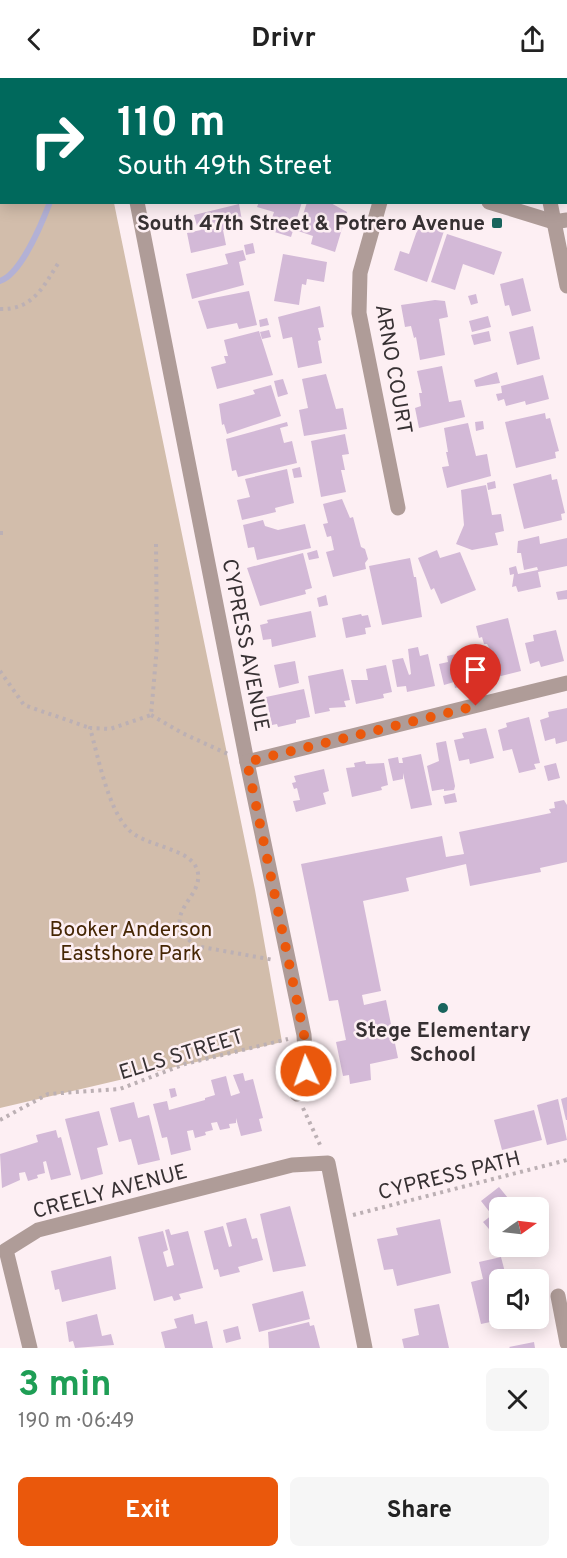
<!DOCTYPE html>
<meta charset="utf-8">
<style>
body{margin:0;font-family:Overpass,sans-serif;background:#f6f6f6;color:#222;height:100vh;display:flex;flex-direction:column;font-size:22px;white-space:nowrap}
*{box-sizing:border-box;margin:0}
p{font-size:20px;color:#767676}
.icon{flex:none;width:33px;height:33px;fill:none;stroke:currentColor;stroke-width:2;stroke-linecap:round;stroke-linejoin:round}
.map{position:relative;height:1270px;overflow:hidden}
.panel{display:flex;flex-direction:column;background:#fff;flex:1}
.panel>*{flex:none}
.hud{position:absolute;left:0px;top:0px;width:567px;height:126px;box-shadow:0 3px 15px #0003;background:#00695c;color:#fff;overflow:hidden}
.needle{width:39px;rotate:76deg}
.fabs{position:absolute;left:489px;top:1119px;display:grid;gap:12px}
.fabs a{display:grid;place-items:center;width:60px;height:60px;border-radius:9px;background:#fff;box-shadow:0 3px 15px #0003;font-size:30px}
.pin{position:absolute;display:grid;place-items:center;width:51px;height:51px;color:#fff;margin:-62px -26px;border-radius:50% 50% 50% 0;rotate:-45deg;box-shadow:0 0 6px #0007}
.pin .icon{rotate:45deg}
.me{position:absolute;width:66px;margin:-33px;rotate:357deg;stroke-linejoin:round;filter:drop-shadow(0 0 4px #0008)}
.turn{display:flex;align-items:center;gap:21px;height:126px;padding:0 18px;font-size:27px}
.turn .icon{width:78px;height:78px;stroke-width:2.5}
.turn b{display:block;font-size:42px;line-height:51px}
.round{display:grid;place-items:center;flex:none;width:63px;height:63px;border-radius:9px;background:#f6f6f6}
.overview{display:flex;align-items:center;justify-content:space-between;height:102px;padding:0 18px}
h1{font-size:36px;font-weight:700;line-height:45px;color:#1e9e55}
.primary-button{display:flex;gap:12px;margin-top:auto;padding:12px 18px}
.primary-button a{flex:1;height:69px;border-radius:9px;background:#ea580c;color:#fff;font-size:24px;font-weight:700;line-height:69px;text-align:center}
.primary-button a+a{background:#f6f6f6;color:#222}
header{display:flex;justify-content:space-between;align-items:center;height:78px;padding:0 18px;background:#fff;font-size:27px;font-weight:700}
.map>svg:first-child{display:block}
.green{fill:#d2bdab}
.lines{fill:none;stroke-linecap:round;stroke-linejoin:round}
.stream{stroke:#b3b1d5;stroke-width:6}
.building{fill:#d3b9d7}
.path{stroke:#bcb0b4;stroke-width:4;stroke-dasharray:3 4.5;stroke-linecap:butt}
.minor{stroke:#af9c98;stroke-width:15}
.route{stroke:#ea580c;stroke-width:10;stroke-dasharray:0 18}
.poi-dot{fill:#19645d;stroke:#fdeff3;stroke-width:2}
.labels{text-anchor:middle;stroke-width:5;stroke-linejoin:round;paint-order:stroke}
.poi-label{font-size:21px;font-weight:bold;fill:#373133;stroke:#fdeff3;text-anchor:end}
.street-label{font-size:21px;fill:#373133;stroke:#fdeff3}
.park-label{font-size:21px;fill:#452604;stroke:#fdeff3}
</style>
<header><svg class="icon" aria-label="back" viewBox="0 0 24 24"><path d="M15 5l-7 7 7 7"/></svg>Drivr<svg class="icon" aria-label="share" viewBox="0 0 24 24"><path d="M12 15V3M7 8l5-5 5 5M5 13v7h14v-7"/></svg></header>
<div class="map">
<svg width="567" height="1270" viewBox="0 0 567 1270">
<rect width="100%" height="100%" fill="#fdeff3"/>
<path class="green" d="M0,0l20,1 -18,1v122l112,1 141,687 27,152 -282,66z"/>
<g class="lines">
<path class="stream" d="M0,203c21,-7 42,-58 50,-79"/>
</g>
<g class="building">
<path d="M259,124h43l-11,35 -23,-7 6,-18 -17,-5z"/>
<path d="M307,124h22l18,10 -12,40 -24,-8 2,-8 -15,-5z"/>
<path d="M239,126l4,22 -20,4 3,15 -35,8 -4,-20 14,-3 -1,-4h-3l-3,-11z"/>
<path d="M421,141l24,9 -18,54 -33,-12 6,-19 9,3z"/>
<path d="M447,156l55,18 -8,23 -31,-11 -8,26 -24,-8z"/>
<path d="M253,165l2,10 -9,2 -2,-10z"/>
<path d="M243,172l3,10 -7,2 5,23 -52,14 -6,-25 42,-10 -3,-10z"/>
<path d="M283,176l44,8 -3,20 -17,-3 -1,6 -4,-1 -3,21 -25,-4z"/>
<path d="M523,200l8,33 -19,5 -3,-11 -4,1 -5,-22z"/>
<path d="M249,213l8,34 -18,4 -2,-6 -30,6 -9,-28z"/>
<path d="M476,216l2,9 -7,2 -3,-9z"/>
<path d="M435,222l10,1 3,16 -9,2 6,36 -25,5 -4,-23 -2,1 -3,-12 -6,1 -4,-22z"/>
<path d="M320,228l4,21 -6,1 3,12 -3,1 4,22 -24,5 -6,-31 -9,2 -5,-22z"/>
<path d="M488,238l3,11 -19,5 -3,-11z"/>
<path d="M267,240l2,7 -9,2 -1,-7z"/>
<path d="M533,248l7,33 -23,6 -8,-33z"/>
<path d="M269,252l2,7 -9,2 -2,-7z"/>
<path d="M259,253l14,44 -56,14 -6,-22 15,-4 -2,-7h4l-4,-16z"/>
<path d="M489,253l2,10 -17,4 -3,-10z"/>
<path d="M442,288l7,36 12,-2 4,17 -46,11 -4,-20 6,-2 -2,-13h3l-5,-22z"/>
<path d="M497,294l3,11 -24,4 -2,-7z"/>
<path d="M326,296l10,35 7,-1 4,21 -43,7 -5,-26 9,-2 -6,-29z"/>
<path d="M543,297l6,24 -23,6 -1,-4 -19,5 -2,-7 -6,2 -2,-7 6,-1 -1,-7z"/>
<path d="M283,301l5,15 -10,3 -4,-16z"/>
<path d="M271,307l10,31 -54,18 -3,-10 -2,1 -3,-21 36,-10 -2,-4z"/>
<path d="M545,335l1,6 4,-1 9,33 -4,1 1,6 -40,10 -11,-46z"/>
<path d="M483,343l1,8 -8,2 -1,-9z"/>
<path d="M287,344l1,4 -8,2 4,15 8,-2 5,22 -59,14 -2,-7 -4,1 -6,-32z"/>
<path d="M468,345l8,33 11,-2 4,22 -44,12 -5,-21 7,-1 -3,-14h2l-4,-24z"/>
<path d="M345,356l4,20 -7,1 3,15h-4l5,22 -25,5 -10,-56z"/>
<path d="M300,389l2,10 -8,1 -2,-9z"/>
<path d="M287,391l7,34 -19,5 1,4 -34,8 -5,-20 13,-3 -5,-18z"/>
<path d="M551,396l1,6 5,-1 8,34 -4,1 1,6 -38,9 -11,-45z"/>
<path d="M495,403l1,7 -8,2 -1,-7z"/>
<path d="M486,407l6,30 9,-1 3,17 -9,2 3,12 -26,5 -16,-6 8,-19 -3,-35z"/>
<path d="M342,421l8,19 3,-1 8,30 4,2 3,10 -3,4 1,6 -33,8 -7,-25 8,-2 -3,-14 -4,1 -4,-13 5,-1 -5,-19z"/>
<path d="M263,442l2,6 13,4 27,-6 6,24 -54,12 -3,-13 -6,1 -5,-23z"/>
<path d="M539,458l1,8 27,-6v28l-29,6 3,15 -23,5 -2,-6 -4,1 2,-13 -4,1 -1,-7 7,-2 2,8 20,-4 -1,-3 -13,3 -3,-17h-4l1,-12z"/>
<path d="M317,472l2,8 -10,2 -2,-7z"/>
<path d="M437,472l3,8 20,-6 16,38 -35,14 -7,-16 -3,2 -13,-32z"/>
<path d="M303,475l9,35 -7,2 1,4 -46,12 -13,-38z"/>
<path d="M410,480l4,19h2l6,40 -40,8 -13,-59z"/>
<path d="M567,512v9l-9,1 -2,-8z"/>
<path d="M326,517l2,10 -9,2 -2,-9z"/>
<path d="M311,533l5,26 -44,10 -1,-8 -8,1 -3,-15 8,-2 -1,-3z"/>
<path d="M361,536l1,2 6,-1 3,12 -6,1 1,6 -20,4 -4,-20z"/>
<path d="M508,540l13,53 -24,6 -1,-5 -9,2 -5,-21 9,-2 -4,-7h-3l-2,-7 -3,1 -3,-12z"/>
<path d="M556,552l8,31 -23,6 -2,-6 -9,3 -5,-21 9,-2 -1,-6z"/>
<path d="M418,569l2,9 8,-2 7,32 -28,6 -1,-6 -9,1 -5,-27 11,-2 6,17 2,-1 -3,-25z"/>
<path d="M470,573l8,31 -23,6 -1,-6 -10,3 -5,-21 9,-2 -1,-6z"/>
<path d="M295,583l4,22 -20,5 -5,-23z"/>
<path d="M386,587l6,27 -9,2 1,4 -28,6 -5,-24h17l-2,-11z"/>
<path d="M343,591l7,31 -6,1 2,6 -17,1 1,3 -15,3 -7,-38z"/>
<path d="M304,611l6,28 -14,3v3l-18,4 -1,-3 -5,1 -6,-28z"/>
<path d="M567,630v33l-11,3 -1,-6 -10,3 -5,-21 9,-3 -1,-5z"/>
<path d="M529,639l11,46 -6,1 2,5 -17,4 -7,-24 -9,2 -5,-21 9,-3 -1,-4z"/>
<path d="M486,650l8,30 -24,6 -1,-5 -10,2 -5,-21 10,-2 -2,-5z"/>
<path d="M446,663l9,45 -1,4 -10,1v-2l-12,2 -5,-25 12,-5 -3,-18z"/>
<path d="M421,676l11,51 -21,4 -8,-36v6l-10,2 -5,-22 10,-2 1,6h4l-1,-5z"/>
<path d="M365,683l1,3 18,-1 4,22 -7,2 1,3 -30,7 -6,-29 9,-1 -1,-4z"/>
<path d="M556,685l4,15 -12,3 -4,-15z"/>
<path d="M324,691l5,22 -6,2 3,11 -30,8 -3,-11 7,-1 -3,-12 -3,1 -2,-6 4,-1 -2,-6z"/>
<path d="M455,715l2,9 -12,2 -2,-8z"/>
<path d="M564,722l3,5v57l-27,6 1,4 -71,14 -4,-22 -60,14 3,13 -46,10 18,90 -19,4 2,10 22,-5 12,58 -28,6 1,16 -21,4 -1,-9 -6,1 -7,-34 10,-2 -8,-40 -9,1 -28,-137 141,-28 4,21 18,-3 -5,-22 92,-19 -2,-4 6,-1 -1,-6z"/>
<path d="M243,995l2,8 8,-2 10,39 -4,1 3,12 -21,5 -5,-18v5l-7,1 1,4 -10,2 -3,-8 -6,1 2,7 -8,2 1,3 -11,3 -2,-8 -6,1 4,19 -20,5 -4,-18 -5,1 -9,-34 14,-3 2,9 36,-10v-2l10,-3 -4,-15 15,-4 5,20 9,-3 -7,-18z"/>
<path d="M175,1010l2,8 -6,2 -2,-9z"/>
<path d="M567,1019v23h-1l-5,-21z"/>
<path d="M558,1021l9,41 -20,5 -10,-40z"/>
<path d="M134,1024l4,16 11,-3 11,45 -22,5 -7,-26 -12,3 -9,-34z"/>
<path d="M534,1032l8,30 -40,10 -8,-30z"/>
<path d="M99,1033l9,34 -11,3 6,26 -22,6 -16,-61z"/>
<path d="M56,1052l2,8 3,-1 10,38 -20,5 -5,-19 -3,1 2,11 -8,2 1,3 -10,3 -3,-9 -6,1 1,7 -18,8 -2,-34 38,-12 -2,-7z"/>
<path d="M499,1109l17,21h-16v34l-17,-20 9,-7 -11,-14z"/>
<path d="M290,1128l16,60 -33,6 -13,-58z"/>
<path d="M246,1140l6,21 5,-1 6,22 -25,7 2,5 -20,5 -2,-8 -4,1 -10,-39 19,-5 6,21 3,-1 -6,-23z"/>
<path d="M440,1141l11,54 -54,13 -4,-17 -9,1 -7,-31 21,-4 -2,-7z"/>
<path d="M169,1151l2,6 17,-4 15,57 -24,6 2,5 -7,2 -2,-5 -18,5 -16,-64 25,-6 5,19 -5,2 4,15 7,-2 -9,-35z"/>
<path d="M503,1168h21l-13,11z"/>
<path d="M111,1178l5,33 -54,13 -3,-13 -4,1 -4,-19z"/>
<path d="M501,1179l6,23h-7v40l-19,4 -10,-42 12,-3 -4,-17z"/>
<path d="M303,1213l7,28 -51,13 -7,-28z"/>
<path d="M439,1226l10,44h-45l-2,-9 17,-4 -5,-26z"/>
<path d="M97,1236l5,22 9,-2 3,11 -39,3 -2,-7 -4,1 -3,-20z"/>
<path d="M193,1236l2,10 12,-3 6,27h-48l-4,-16 16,-4 -3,-9z"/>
<path d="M309,1244l1,4 4,-1 6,23h-51l-1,-16z"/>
<path d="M238,1248l3,13 -15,4 -3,-13z"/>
<path d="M534,1264l1,6h-25l-1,-1z"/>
</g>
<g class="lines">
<g class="path">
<path d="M0,231c33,1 43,-22 59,-47"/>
<path d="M0,455h6"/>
<path d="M156,466l1,102 -6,69 -41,14 -20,-1c8,28 18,82 39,102 16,16 58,18 67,37 14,30 -43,46 0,79l78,14"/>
<path d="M0,593l24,34 66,23"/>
<path d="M151,637l31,18 48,22"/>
<path d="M303,1030l18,39"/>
<path d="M0,1042l48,-26 72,-5 65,-25 103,-25"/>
<path d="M353,1137l214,-55"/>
</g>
<g class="minor">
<path d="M89,0l4,2"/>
<path d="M115,0v2"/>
<path d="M476,0l4,2"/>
<path d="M526,0v2"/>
<path d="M341,2l1,-2"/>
<path d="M137,124l110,560 57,273 2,36 -9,23"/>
<path d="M380,124l-20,71 -1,40 39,195"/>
<path d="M489,124l65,20 13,-2"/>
<path d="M550,124l17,84"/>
<path d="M247,684l320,-79"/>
<path d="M558,1218l9,47"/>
<path d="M30,1270l-24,-98 32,-20 254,-65 36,-2 37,185"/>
</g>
</g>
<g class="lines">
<path class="route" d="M306,993l-2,-36 -57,-273 229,-56"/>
</g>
<g class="poi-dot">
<rect x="491" y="139" width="12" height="12" rx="3"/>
<circle cx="443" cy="930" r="6"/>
</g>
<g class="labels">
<g class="poi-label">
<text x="485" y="152">South 47th Street &amp; Potrero Avenue</text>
<text x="443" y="959" text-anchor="middle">Stege Elementary<tspan x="443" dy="24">School</tspan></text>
</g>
<g class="street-label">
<text transform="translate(394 291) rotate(80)" y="7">ARNO COURT</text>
<text transform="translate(246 567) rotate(79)" y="7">CYPRESS AVENUE</text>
<text transform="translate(181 976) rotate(-17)" y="7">ELLS STREET</text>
<text transform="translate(449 1097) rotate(-14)" y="7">CYPRESS PATH</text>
<text transform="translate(110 1113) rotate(-15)" y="7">CREELY AVENUE</text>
</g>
<g class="park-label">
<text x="131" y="858">Booker Anderson<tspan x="131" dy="24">Eastshore Park</tspan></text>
</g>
</g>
</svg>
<div class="fabs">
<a><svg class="needle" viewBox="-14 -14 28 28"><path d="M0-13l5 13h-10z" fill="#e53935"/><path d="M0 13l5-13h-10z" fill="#767676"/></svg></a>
<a><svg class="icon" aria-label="sound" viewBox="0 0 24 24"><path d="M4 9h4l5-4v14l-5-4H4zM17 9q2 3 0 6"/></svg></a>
</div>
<div class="pin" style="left:476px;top:628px;background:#d93025"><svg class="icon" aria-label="arrive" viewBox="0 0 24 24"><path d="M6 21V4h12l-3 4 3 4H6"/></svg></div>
<svg class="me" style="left:306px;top:993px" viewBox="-20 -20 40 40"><circle r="17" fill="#ea580c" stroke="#fff" stroke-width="3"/><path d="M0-11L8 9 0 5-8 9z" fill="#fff"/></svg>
<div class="hud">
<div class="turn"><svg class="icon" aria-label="right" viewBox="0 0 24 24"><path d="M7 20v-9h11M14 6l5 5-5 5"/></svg><div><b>110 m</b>South 49th Street</div></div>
</div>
</div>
<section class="panel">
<div class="overview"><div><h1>3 min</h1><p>190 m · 06:49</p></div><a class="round"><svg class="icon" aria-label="close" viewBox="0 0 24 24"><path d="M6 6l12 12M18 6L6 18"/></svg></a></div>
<div class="primary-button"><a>Exit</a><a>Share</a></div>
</section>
